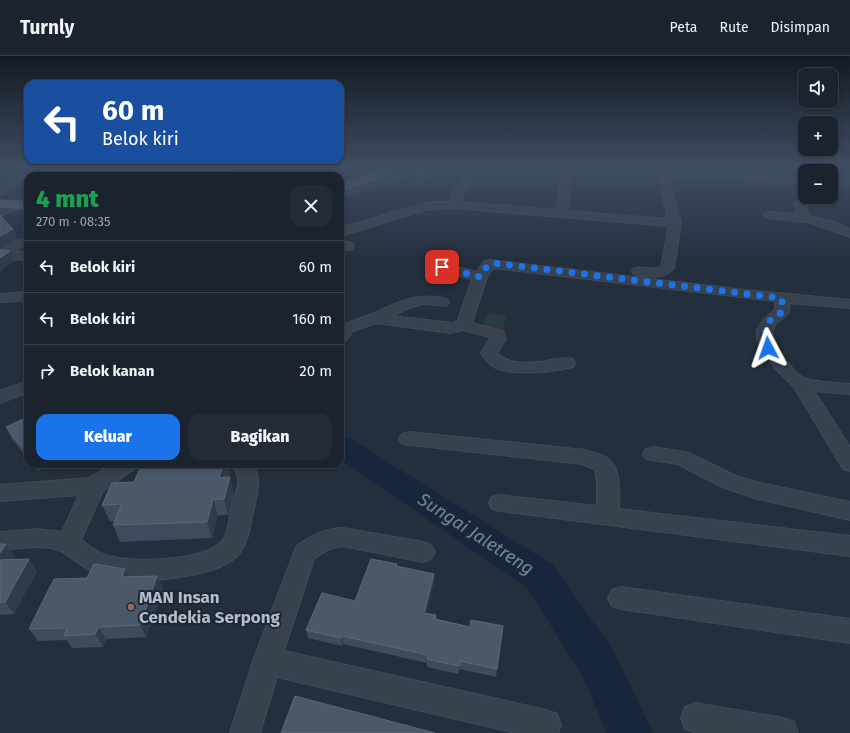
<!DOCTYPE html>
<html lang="id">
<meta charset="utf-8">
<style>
body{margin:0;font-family:"Fira Sans",sans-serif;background:#242b36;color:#f1f3f6;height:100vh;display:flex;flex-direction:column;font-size:15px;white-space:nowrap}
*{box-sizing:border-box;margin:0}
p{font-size:13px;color:#a0a4aa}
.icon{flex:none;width:22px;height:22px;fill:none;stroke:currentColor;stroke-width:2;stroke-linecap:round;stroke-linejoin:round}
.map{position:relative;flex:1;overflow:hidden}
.side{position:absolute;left:24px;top:116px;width:320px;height:296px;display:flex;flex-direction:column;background:#1b232e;border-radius:12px;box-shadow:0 2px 6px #0003,0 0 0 1px #39404a}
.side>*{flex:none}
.hud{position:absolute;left:24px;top:24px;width:320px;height:84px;border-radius:12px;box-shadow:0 2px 6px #0003,0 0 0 1px #39404a;background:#1a4fa0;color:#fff;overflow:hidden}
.buttons{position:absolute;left:798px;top:12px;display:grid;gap:8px}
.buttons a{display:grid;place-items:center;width:40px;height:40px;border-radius:8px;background:#1b232e;box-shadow:0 2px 6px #0003,0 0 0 1px #39404a;font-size:20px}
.pin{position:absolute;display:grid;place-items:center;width:34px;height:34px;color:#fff;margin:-17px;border-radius:8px;box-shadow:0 2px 6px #0006}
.me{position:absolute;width:44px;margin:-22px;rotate:356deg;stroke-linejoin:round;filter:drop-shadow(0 0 3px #0008)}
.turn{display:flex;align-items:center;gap:14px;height:84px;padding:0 12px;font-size:18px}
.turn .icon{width:52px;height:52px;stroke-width:2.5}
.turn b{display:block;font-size:28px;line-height:34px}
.round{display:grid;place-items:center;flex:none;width:42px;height:42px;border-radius:12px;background:#242b36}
.head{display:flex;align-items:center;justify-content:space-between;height:68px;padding:0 12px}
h1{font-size:24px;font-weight:800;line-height:30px;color:#1e9e55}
.cta{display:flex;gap:8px;margin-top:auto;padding:8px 12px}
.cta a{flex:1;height:46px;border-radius:12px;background:#1a73e8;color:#fff;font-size:16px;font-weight:800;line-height:46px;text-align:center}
.cta a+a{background:#242b36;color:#f1f3f6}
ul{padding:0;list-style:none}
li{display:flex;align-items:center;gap:12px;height:52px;padding:0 12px;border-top:1px solid #39404a}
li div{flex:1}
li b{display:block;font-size:15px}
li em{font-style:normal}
header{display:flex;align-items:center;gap:24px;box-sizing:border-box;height:56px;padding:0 20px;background:#1b232e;border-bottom:1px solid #39404a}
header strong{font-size:19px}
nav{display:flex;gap:22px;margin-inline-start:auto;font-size:14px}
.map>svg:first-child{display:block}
.green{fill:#263c3f}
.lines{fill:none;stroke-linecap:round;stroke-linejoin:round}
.river{fill:#17263c;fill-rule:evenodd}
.minor-casing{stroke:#414a57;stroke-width:2}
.major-casing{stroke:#414a57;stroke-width:2}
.path{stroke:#3f5557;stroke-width:1.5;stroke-dasharray:2 2;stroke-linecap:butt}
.minor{fill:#38414e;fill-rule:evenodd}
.major{fill:#56606e;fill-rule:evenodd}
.wall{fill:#3f4b5c}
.shaded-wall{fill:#2f3b4b}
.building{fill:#4b5868;stroke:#5c6777}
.route{stroke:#1a73e8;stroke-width:7;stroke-dasharray:0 12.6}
.education-dot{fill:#8d6e63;stroke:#1d2633;stroke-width:1.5}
.labels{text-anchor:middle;stroke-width:4;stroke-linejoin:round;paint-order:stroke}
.near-poi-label{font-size:17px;font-weight:bold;fill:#b4bcc9;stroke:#1d2633;text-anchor:start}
.near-water-label{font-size:18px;font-style:italic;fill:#6d86a8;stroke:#1d2633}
</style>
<header>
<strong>Turnly</strong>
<nav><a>Peta</a><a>Rute</a><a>Disimpan</a></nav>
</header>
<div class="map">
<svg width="850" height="677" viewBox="0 0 850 677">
<rect width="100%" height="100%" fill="#242f3e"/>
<g class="green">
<path d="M0,110h40l-40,24z"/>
<path d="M69,110h163l-5,10h-168z"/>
<path d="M488,256l19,3 -5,15 -20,-2z"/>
</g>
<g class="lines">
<path class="river" d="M340,380l11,3 202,126 60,85 40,83h-46l-24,-55 -56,-91 -187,-127z"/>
<g class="minor-casing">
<g id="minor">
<path d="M195,110h9l-5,10h-10z"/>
<path d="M215,110h9l-6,10h-10z"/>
<path d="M408,110h11l-24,16 -55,14v-6l47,-12z"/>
<path d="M468,110h10l-18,36 97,8 6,-44h10l-5,45 100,8 -12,-53h10l1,4 138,8v6l-137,-8 13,47 -7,45c-9,12 -27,9 -40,6l-2,-3 2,-3c9,-2 19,3 27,-1l8,-41 -216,-18 -28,2 -85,26v-8l82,-24 9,-2h18z"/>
<path d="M36,111h22l5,3 -7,6h-12l3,-3c-8,0 -12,3 -19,3v3l-28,16v-7z"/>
<path d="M831,123l19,1v6l-19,-1z"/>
<path d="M815,142l5,3 -1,2 -14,3 4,10 25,6 16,7v8l-39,-14 -42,-5 -6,-3 6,-3 28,2 -3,-10 1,-2z"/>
<path d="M21,146l5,3 -1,2 -25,9v-7z"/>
<path d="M28,182v8l-6,1 -8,5h14v8l-28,-1v-9l14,-9z"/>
<path d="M340,184l12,3 2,3 -2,3 -4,1 -8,-2z"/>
<path d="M489,204l256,30 105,10v8l-61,-5c4,17 -13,13 -16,27 -3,13 22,45 33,49 8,3 34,4 44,5v10l-36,-3 36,56v24l-7,-2 -49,-82 -19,-19 -15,-21 -3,-9v-8l7,-11 11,-9v-9l-282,-33 -6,9 -15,46 31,8 3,8 -9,14c17,17 48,7 70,5l6,1 2,4 -2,4c-20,5 -58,9 -77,1 -6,-3 -11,-9 -15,-15l9,-14v-2l-27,-7 -13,3 -74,-10 -23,8 -7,9 -6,2v-15l3,-2c8,-4 17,-6 26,-10 28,-11 46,-24 78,-16l2,3 -2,3c-7,2 -14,-1 -22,-1 -12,1 -23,7 -33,12l61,7 5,-3 14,-41 -35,-9 -2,-3 2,-3 5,-1 35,9 7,-11z"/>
<path d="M28,236v8l-28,2v-8z"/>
<path d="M28,325v11l-28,11v-12z"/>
<path d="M409,376l176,18c8,2 17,4 23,9 14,9 11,36 11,50l231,27v20l-350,-45 -8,-2 -3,-6 3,-6 8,-2 97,11v-24l-2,-12 -12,-6 -181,-20 -3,-5 3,-5z"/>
<path d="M653,391l36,6 47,23 20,6 94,20v18l-96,-22 -34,-12 -42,-22 -32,-5 -3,-5 3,-5z"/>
<path d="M112,408h25l-3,5 -31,22 -22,49c8,5 15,12 24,15 25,8 97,7 116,-13 8,-8 8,-25 10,-35 3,-9 10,-24 6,-33 -1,-3 -5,-7 -7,-10h23c11,18 1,39 -2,59 -2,11 -6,25 -14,33 -18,19 -79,26 -105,24 -12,0 -24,-3 -36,-7 -16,-5 -25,-19 -38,-23 -18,-6 -40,-1 -58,0v-18l38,-3 24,3 17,-37 -79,6v-16l89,-7z"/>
<path d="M343,472l80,14 8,3 4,7 -4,7 -8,3 -80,-16c-12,1 -20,5 -29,13l-30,92 262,59 11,4 4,11 -3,8h-43l-238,-56 -17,56h-30l23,-72 43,-114c14,-12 28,-18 47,-19z"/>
<path d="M621,531l229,32v24l-229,-34 -9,-3 -4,-8 4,-8z"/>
<path d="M696,647l87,15 11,4 4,11h-102l-11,-4 -4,-11 4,-11z"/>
</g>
</g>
<g class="major-casing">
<g id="major">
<path d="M389,110h16l-1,2 -24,11 -40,13v-8z"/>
<path d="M0,144l28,1v8l-28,-1z"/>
</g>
</g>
<g class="path">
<path d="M138,120l9,-10"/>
<path d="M145,120l9,-10"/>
<path d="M161,120l8,-10"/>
<path d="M168,120l8,-10"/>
</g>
<use href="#minor" class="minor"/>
<use href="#major" class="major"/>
</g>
<g class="wall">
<path d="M424,110l-6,19 -2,-3v-8z"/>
<path d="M28,361v42l-16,-20 -6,-12z"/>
<path d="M32,408h21l-15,7z"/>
<path d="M142,408h85l3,9 -1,4 5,17 -6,21h-10l-6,23 -92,4 -7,-17 2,-4h-5l-8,-16 32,-23z"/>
<path d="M0,488h6l8,12 -2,3 25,12 -23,43 -14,1z"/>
<path d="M397,508v2l37,8v8l-8,31 10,2v4l34,8 33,-1 -7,51 -36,-8 -2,5 -31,-7v-4l-84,-19 -1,2 -34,-8 -2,-8 49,-29z"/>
<path d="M125,513l4,8 28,-1 6,12 -17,49 -40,2 -3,8 -31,1 -5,-8 -29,1 -9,-12 58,-51z"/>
</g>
<g class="shaded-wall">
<path d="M437,110h15l-34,19v-9z"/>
<path d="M13,173l4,10 -17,9v-12z"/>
<path d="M10,195l4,10 -14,11v-14z"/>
<path d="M34,408h19l-15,7z"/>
<path d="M223,408h4l3,9 -6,21 -5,-16z"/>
<path d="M230,421l4,17 -6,21 -4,-16z"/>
<path d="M213,443l5,16 -6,23 -5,-16z"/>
<path d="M6,488l8,12 -10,16 -4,-6v-13z"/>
<path d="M29,503l8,12 -23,43 -9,-12z"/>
<path d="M125,513l6,12 -9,-4z"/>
<path d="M434,518v8l-10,39v-8z"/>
<path d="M157,520l6,12 -17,49 -6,-12z"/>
<path d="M99,571l7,12 -3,8 -8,-13z"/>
<path d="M342,580l1,8 -1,2 -1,-8z"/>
<path d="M460,605v8l-2,5 1,-8z"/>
</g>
<g class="building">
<path d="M424,110h13l-19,10 -2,-2z"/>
<path d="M0,159l13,14 -13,7z"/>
<path d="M0,194l10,1 -10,7z"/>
<path d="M28,361v38l-22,-28z"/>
<path d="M142,408h81l-4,14 11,-1 -6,22h-11l-6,23 -94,3 9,-21 -20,1 10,-22 22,-1z"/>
<path d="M0,488h6l-6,9z"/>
<path d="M29,503l-24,43h-5v-42z"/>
<path d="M371,503l26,5 -1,2 38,8 -10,39 12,2 -1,4 35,8 1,-7 32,6 -6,43 -37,-8 -1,5 -32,-7 1,-4 -86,-19 -1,2 -35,-8 16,-37 33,8z"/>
<path d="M94,508l31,5 -3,8 35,-1 -17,49 -41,2 -4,7 -31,2 3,-8 -38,1 25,-50 33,-1z"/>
<path d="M295,640l140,37h-154z"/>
</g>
<linearGradient id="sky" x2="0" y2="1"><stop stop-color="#141a22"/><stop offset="0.54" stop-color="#3f4d63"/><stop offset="1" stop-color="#3f4d63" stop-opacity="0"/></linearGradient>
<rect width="850" height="205" fill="url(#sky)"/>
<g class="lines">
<path class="route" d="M442,211l38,10 7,-11 6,-3 288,35c6,20 -4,13 -13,25 -5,7 -2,17 0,25"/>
</g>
<circle class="education-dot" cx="131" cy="551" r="4"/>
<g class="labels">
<g class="near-poi-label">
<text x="139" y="547">MAN Insan<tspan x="139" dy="20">Cendekia Serpong</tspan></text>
</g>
<g class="near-water-label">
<text transform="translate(476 478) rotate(33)" y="6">Sungai Jaletreng</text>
</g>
</g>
</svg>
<div class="buttons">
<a><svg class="icon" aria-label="sound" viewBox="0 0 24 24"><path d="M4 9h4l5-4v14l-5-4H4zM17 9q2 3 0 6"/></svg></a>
<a>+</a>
<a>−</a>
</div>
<div class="pin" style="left:442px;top:211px;background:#d93025"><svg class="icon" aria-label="arrive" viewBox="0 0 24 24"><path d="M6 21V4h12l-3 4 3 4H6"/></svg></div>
<svg class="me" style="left:768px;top:292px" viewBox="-20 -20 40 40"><path d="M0-17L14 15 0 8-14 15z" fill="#1a73e8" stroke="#fff" stroke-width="4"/></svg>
<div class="hud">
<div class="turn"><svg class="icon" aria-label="left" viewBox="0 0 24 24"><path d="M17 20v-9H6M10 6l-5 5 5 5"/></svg><div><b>60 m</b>Belok kiri</div></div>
</div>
<section class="side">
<div class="head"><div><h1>4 mnt</h1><p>270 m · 08:35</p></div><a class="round"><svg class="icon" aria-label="close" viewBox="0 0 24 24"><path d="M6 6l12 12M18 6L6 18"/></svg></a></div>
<ul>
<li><svg class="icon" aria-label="left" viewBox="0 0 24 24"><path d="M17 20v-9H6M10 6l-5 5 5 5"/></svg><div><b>Belok kiri</b></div><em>60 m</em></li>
<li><svg class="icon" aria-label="left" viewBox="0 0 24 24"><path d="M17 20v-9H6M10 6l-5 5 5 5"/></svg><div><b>Belok kiri</b></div><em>160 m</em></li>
<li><svg class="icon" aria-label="right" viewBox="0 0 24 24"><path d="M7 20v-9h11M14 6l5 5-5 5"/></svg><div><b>Belok kanan</b></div><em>20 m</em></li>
</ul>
<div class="cta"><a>Keluar</a><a>Bagikan</a></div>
</section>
</div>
